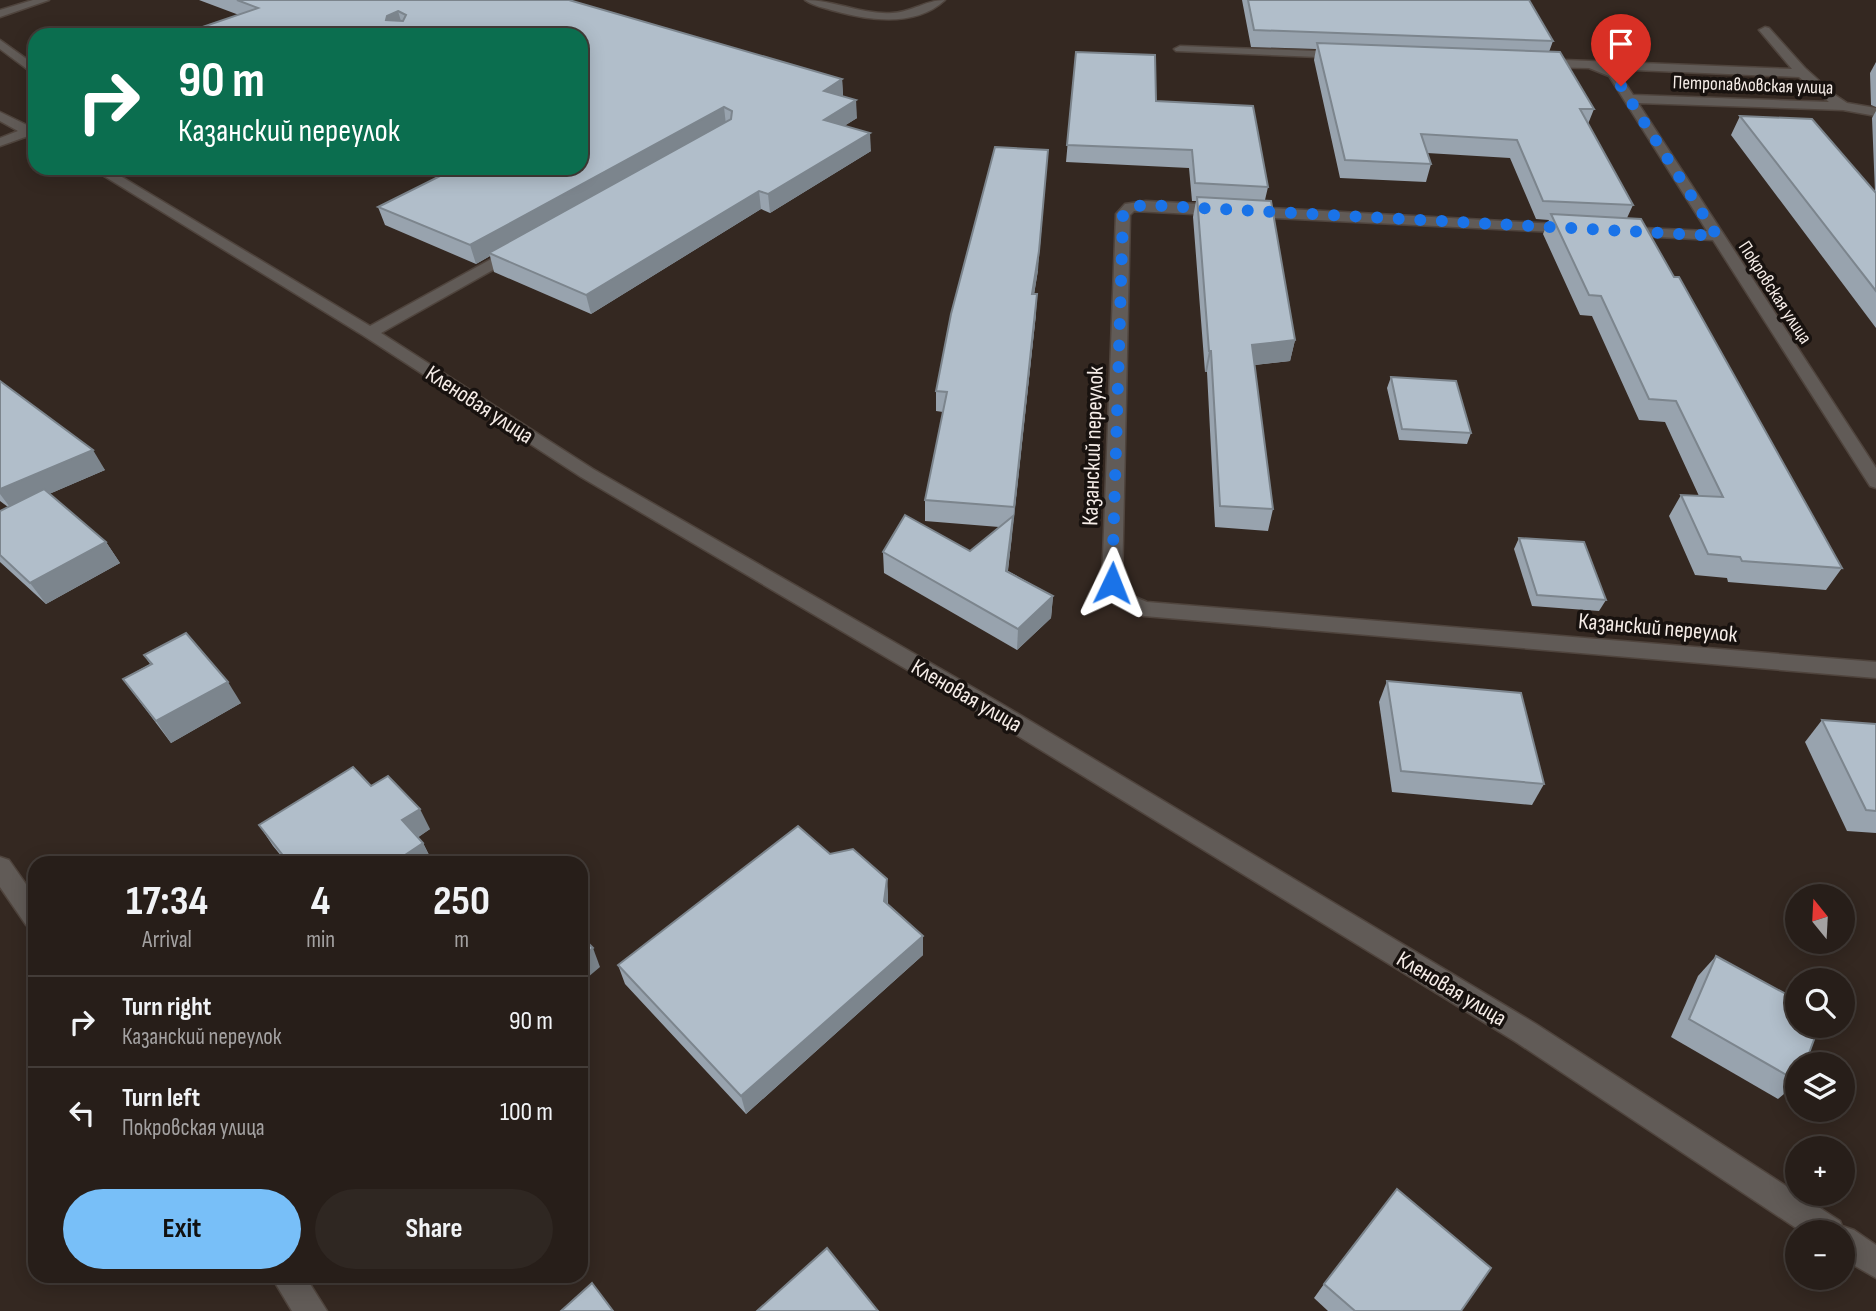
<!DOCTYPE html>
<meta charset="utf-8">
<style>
body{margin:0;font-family:"Sofia Sans Condensed",sans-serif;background:#2f2722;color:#f1f3f6;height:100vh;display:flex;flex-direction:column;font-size:26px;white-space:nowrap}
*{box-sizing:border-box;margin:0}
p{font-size:23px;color:#a4a2a2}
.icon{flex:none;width:38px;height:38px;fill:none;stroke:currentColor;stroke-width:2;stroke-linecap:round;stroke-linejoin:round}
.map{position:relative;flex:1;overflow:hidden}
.details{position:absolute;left:28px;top:856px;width:560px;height:427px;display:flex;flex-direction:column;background:#271e19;border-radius:21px;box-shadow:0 4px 18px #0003,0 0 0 2px #433c38}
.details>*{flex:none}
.banner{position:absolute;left:28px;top:28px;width:560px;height:147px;border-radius:21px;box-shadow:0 4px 18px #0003,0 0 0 2px #433c38;background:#0b6e4f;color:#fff;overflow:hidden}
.needle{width:46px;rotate:342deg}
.fabs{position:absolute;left:1785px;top:884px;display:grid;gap:14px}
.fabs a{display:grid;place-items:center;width:70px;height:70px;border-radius:50%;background:#271e19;box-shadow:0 4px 18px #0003,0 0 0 2px #433c38;font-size:35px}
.pin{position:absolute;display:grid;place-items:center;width:60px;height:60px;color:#fff;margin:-72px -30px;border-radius:50% 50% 50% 0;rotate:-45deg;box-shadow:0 0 7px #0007}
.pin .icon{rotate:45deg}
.me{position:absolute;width:77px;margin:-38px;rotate:2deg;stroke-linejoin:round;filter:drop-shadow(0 0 5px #0008)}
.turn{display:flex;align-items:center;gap:24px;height:147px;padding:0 35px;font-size:32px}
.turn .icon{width:91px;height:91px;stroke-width:2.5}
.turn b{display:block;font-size:49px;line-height:60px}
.eta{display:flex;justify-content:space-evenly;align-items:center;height:119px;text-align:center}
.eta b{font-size:42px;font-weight:700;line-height:49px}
.action{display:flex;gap:14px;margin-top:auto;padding:14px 35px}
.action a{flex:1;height:80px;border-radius:42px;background:#78bff8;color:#111;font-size:28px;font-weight:700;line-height:80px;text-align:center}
.action a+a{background:#2f2722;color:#f1f3f6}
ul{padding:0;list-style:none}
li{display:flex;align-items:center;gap:21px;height:91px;padding:0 35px;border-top:2px solid #433c38}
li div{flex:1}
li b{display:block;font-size:26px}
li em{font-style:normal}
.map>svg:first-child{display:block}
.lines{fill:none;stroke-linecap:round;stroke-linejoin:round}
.minor-casing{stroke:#4f443d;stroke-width:3}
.minor{fill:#615b57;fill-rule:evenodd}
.wall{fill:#98a3ae}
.shaded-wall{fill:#7c858d}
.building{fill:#b1beca;stroke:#7c858d;stroke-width:2;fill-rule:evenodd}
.route{stroke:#1a73e8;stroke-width:12;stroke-dasharray:0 21.6}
.labels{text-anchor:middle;stroke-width:7;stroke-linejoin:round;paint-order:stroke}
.far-street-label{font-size:19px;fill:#f6ede8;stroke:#18120f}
.street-label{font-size:23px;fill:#f6ede8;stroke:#18120f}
</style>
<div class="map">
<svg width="1876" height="1311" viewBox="0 0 1876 1311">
<rect width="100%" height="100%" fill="#342821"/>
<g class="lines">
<g class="minor-casing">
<g id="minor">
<path d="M33,0h16l-49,17v-7z"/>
<path d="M805,0c29,0 57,15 87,13 20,-1 34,-13 53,-13 -29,27 -74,21 -110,11 -10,-3 -22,-5 -30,-11z"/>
<path d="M1765,27l4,1 36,40 30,27 12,8 29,5v8l-33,-6 -205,-7 238,365v20l-6,-2 -157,-246 -92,-5 -7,-4 7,-4 86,4 -98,-155 -20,-8 -50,-1 -6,-4 6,-4 253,10 -33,-39zM1611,69l188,8 30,25 -196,-7 -16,-24z"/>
<path d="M0,40l35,25v10l-35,-26z"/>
<path d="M1180,46l162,6 6,3 -6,3 -166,-7 -2,-2z"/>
<path d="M0,112l35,17v9l-7,-2 -28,10v-8l18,-7 -18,-10z"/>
<path d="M91,168h16l263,158 143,-79h10l2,3 -2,3 -142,80 212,136 407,234 536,321 304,197 2,5 12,4 22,15v33l-33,-19v-27h-41l-286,-190 -532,-327 -403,-238 -217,-141z"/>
<path d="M1146,201l429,24 7,4 -7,4 -441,-22 -4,4 -8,368 6,11 19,8 729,60v16l-732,-62 -30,-12 -12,-21 14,-369 9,-10z"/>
<path d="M0,857l9,3 26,37v31l-9,-3 -26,-38z"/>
<path d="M271,1276h34l22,35h-35z"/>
</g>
</g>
<use href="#minor" class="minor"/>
</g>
<g class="wall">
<path d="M199,0h370l273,79 1,17 14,22 -13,8 27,25 -101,62 -9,-4 -170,105 -97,-42 -4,-16 -14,8 -91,-39 -7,-18 203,-39 -342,-153z"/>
<path d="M1242,0h287l24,41 -4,11 45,57 -6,15 45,81 -6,13 215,350 -16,22 -98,-8 -1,-4 -32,-3 -26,-59 12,-21 18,1 -34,-74 -26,-2 -47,-104 -12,-1 -37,-81 6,-14 -13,-1 -26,-61 -83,-5 4,11 -5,18 -86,-4 -26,-118 2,-11 -65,-2z"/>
<path d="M1076,52l80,49 112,86 -3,13 30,140 -5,21 -36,4 19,144 -5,22 -53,-4 -8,-155h-2l-12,-155 3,-16h-4l-3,-33 -123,-6z"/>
<path d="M1876,62v45l-5,-2 -1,-32z"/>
<path d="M1876,111v217l-145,-193 9,-19 135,76 -3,-74z"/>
<path d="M1038,270l-4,24 2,20 -28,257 45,25 -2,22 -34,32 -133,-77 -1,-21 87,-1 29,-24 -74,-6v-21l18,-88 -7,-1v-20z"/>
<path d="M1391,377l80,56 -4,11 -68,-4 -12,-52z"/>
<path d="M0,381l105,89 -56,24 57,48 14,21 -74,41 -46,-42v-51l8,-4 -8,-6z"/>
<path d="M1519,538l87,62 -7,11 -67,-5 -18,-57z"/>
<path d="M144,655l97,48 -70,40 -48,-64 27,-15z"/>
<path d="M1387,681l157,103 -12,21 -140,-13 -13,-90z"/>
<path d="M1822,720l54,4v109l-29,-2 -42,-89z"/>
<path d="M259,825l171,4 -12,8 5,6 10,20h-146l-14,-17z"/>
<path d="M830,854l57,25 1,20v5l35,32v19l-177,159 -121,-130 -7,-19z"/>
<path d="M1716,956l81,108v19l-19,16 -107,-62 27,-61z"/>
<path d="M1324,1284l137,27h-133l-14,-13z"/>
</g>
<g class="shaded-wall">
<path d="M398,11l5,17 -17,-8 1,-4z"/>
<path d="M842,79l1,18 -19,-6z"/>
<path d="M856,100l1,18 -32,20 -1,-18z"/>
<path d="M724,107l2,18 -237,128 1,3 -14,8 -6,-19z"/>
<path d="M870,133l1,18 -101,62 -2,-19z"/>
<path d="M1048,150l-10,120 -7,44 1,-20z"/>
<path d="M759,191l2,18 -170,105 -5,-19z"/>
<path d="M1037,294l-1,20 -23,214 1,-21z"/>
<path d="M1295,340l-5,21 -43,5 5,-21z"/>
<path d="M1209,351h2l-4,21h-2z"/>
<path d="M93,450l12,20 -93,40 -12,-16v-5z"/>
<path d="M1013,516l-1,21 -7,55 1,-21z"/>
<path d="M106,542l14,21 -74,41 -16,-21z"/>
<path d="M1053,596l-2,22 -34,32 1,-21z"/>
<path d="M228,682l13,21 -70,40 -15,-22z"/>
<path d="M420,809l10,20 -17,12 -11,-21z"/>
<path d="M423,843l10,20h-40z"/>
<path d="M887,879l1,20 -3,22 -1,-20z"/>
<path d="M923,936v19l-177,159 -5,-18z"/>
<path d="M593,948l7,19 -19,16v-26z"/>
</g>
<g class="building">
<path d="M237,0h332l273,79 -18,12 32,9 -32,20 46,13 -102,61 -9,-3 -173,104 -97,-42 242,-134 1,-8 -8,-4 -254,138 -92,-38 78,-39h125v-133h-402l79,-27zM398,11l8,4 -3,6 -17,-1 1,-4z"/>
<path d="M1248,0h281l24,41 -299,-11z"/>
<path d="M1317,43l243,9 34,57h-14l53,96 -90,-4 -26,-61 -96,-6 10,30 -86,-4z"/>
<path d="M1076,52l79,3 1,46 97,5 15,81 -73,-4 -3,-33 -125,-5z"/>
<path d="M1740,116l72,3 64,74v98z"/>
<path d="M995,147l53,3 -9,101 -7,43h5l-23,213 -89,-7 22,-108 -11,-1 15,-77z"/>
<path d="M1197,197l74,4 24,139 -43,5 21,164 -53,-3 -9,-155h-2z"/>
<path d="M1551,214l90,5 33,58h5l163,291 -100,-7 -2,-4 -32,-3 -27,-59 42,2 -47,-96 -27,-2 -48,-103 -12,-1z"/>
<path d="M1391,377l65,4 15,52 -69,-4z"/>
<path d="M0,381l93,69 -93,39z"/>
<path d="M44,489l62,53 -76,41 -30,-28v-44z"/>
<path d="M905,515l65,36 43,-35 -7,55 47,25 -35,33 -135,-77z"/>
<path d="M1519,538l65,4 22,58 -69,-5z"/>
<path d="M186,633l42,49 -72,39 -33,-42 29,-15 -8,-9z"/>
<path d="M1387,681l134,12 23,91 -143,-13z"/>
<path d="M1822,720l54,4v87l-10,-1z"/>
<path d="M353,767l18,19 17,-10 32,33 -18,11 21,23 -30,20h-104l-30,-38z"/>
<path d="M798,826l32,28 23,-5 34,30 -3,22 39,35 -182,160 -123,-131z"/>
<path d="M581,936l12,12 -12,9z"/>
<path d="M1716,956l81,44v26h22l-14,38h-8v17l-108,-62z"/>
<path d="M1397,1189l94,79 -30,43h-106l-31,-27z"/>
<path d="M827,1248l51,63h-121z"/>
<path d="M592,1283l21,28h-52z"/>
</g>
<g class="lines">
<path class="route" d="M1112,583l11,-368 7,-8 16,-2 571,31 -96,-150"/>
</g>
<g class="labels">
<g class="far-street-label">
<text transform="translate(1753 84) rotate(2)" y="7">Петропавловская улица</text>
<text transform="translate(1776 292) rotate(57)" y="7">Покровская улица</text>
</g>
<g class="street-label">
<text transform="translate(480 404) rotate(33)" y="8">Кленовая улица</text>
<text transform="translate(1092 446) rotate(-88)" y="8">Казанский переулок</text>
<text transform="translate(1658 627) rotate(5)" y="8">Казанский переулок</text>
<text transform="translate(967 695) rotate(30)" y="8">Кленовая улица</text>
<text transform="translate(1452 988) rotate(31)" y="8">Кленовая улица</text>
</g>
</g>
</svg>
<div class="fabs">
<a><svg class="needle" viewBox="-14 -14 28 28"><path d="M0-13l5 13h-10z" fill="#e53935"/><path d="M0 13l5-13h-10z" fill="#a4a2a2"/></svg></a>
<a><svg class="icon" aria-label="search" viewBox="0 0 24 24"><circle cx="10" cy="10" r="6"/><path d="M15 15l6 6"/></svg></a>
<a><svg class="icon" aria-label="layers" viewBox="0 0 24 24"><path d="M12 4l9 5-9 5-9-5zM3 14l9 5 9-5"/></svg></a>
<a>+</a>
<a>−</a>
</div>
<div class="pin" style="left:1621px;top:86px;background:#d93025"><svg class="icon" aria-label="arrive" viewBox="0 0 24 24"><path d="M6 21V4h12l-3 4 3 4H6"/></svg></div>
<svg class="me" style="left:1112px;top:583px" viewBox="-20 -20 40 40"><path d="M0-17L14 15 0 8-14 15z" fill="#1a73e8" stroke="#fff" stroke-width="4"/></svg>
<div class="banner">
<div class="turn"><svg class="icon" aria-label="right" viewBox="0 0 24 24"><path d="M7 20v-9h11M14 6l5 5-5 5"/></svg><div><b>90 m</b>Казанский переулок</div></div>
</div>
<section class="details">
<div class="eta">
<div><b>17:34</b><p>Arrival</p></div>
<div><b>4</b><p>min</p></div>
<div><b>250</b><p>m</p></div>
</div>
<ul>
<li><svg class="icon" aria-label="right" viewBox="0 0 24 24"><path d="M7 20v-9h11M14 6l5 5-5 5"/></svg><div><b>Turn right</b><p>Казанский переулок</p></div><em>90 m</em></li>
<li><svg class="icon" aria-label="left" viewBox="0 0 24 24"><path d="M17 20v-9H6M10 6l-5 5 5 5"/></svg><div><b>Turn left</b><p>Покровская улица</p></div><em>100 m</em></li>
</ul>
<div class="action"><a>Exit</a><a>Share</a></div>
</section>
</div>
